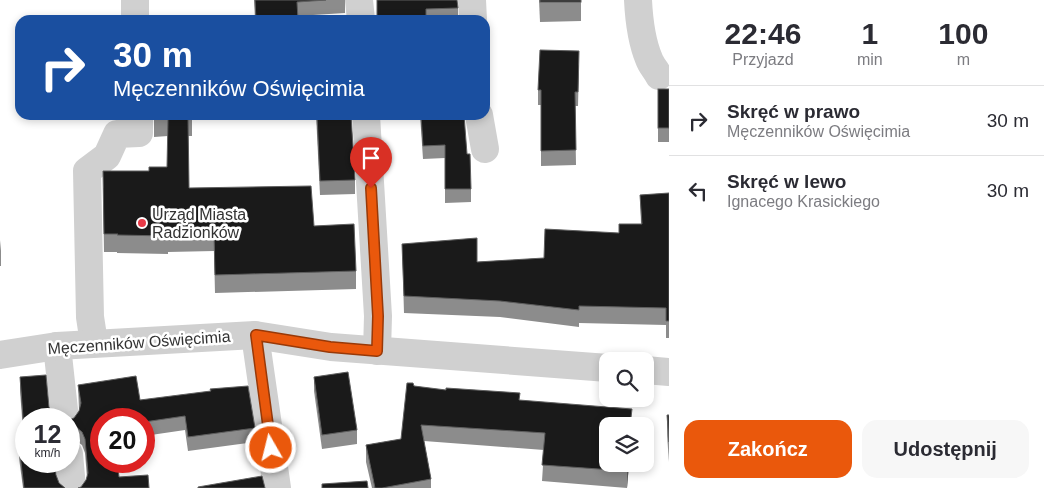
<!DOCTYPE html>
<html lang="pl">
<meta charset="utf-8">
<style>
body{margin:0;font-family:Arial,sans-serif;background:#f7f7f7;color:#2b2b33;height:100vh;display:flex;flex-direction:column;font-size:19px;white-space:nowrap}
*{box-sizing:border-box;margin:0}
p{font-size:16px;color:#7c7c81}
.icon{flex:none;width:28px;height:28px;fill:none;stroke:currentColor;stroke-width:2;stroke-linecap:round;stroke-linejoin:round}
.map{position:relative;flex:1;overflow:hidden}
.side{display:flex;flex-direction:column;background:#fff;width:375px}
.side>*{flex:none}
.hud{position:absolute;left:15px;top:15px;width:475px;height:105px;border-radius:15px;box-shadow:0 2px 8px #0003;background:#1a4fa0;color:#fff;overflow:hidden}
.fabs{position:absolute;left:599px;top:352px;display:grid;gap:10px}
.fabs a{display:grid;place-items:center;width:55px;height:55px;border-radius:10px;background:#fff;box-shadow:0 2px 8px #0003;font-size:25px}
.speed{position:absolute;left:15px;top:408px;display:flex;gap:10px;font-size:25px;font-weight:700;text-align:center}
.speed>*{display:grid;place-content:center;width:65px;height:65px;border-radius:50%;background:#fff;box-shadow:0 2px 8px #0003;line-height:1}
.speed small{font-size:12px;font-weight:400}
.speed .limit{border:8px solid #d22;background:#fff;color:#111}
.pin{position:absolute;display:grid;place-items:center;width:42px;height:42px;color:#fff;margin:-51px -21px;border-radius:50% 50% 50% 0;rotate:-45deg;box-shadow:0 0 5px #0007}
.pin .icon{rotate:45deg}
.me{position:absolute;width:55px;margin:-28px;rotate:352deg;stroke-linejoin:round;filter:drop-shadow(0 0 4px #0008)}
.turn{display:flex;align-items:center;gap:18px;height:105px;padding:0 15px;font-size:22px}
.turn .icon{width:65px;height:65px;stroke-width:2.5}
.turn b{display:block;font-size:35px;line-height:42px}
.eta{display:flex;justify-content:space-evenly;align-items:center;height:85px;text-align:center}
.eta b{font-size:30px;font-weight:600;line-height:35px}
.primary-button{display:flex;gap:10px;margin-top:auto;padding:10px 15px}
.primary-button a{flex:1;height:58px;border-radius:15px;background:#ea580c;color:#fff;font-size:20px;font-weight:600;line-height:58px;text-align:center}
.primary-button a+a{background:#f7f7f7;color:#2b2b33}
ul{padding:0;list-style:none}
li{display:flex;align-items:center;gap:15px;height:70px;padding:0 15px;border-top:1px solid #e1e1e2}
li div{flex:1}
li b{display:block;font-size:19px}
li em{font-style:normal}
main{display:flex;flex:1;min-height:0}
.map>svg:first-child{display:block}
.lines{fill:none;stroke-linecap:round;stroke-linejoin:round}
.minor{stroke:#d0d0d0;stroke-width:28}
.wall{fill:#8c8c8c}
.shaded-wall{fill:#5f5f5f}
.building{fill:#1a1a1a;stroke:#5f5f5f}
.route-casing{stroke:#983908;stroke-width:12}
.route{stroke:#ea580c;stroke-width:9}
.poi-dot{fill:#e63946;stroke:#fff;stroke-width:2}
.labels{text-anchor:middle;stroke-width:5;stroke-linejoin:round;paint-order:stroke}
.poi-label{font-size:16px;fill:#333;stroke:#fff;text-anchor:start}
.street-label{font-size:16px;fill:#333;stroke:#fff}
</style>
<main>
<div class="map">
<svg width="669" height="488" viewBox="0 0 669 488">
<rect width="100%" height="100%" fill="#fff"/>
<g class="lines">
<g class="minor">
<path d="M135,0v20"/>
<path d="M359,0l2,20"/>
<path d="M472,0l1,20"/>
<path d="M638,0c1,20 3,40 11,59 2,6 7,11 10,17"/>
<path d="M366,115l12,201 -1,35"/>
<path d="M479,115l6,34"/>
<path d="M255,335l22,153"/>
<path d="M94,343l-4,-26 -3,-146 20,-15 10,-22 22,-1v-18"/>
<path d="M57,346l8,73"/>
<path d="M0,355l57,-9 198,-11 76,12 277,21"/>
<path d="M645,370l24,2"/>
<path d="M69,454l3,34"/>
</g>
</g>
<g class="wall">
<path d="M254,0h91v13l-48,3 1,4h-43z"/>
<path d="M377,0l81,8v12h-81z"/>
<path d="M539,0h42v21l-41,1z"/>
<path d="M579,65l-1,41h-3l1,59 -35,1v-61h-3v-15z"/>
<rect x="658" y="89" width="11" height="53"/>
<path d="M154,115l38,3v18h-4l1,52 125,38 42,45v18l-141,4 -1,-42 -46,1v2l-51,-1v-1h-13l-1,-64 46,-17 18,-4 1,-31 -14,1z"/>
<path d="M316,115h35l4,65v14l-35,1z"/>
<path d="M420,115l47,39 4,35v13l-26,1v-45l-22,1z"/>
<path d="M669,193v145h-3v-13l-87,-2v4l-79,-10 -96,-4 -2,-69 75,18 67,-4 75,-25 22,-9 -1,-29z"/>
<path d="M0,240l1,11v15h-1z"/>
<path d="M20,377l29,30 3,7 -26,5 30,56 3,8 6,5h-42l-4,-30v-13l5,-1 -4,-53z"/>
<path d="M314,377l43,53v14l-35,5 -8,-58z"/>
<path d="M78,385l177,43v14l-67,9 -3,-21 -41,6v-17h-43v42l-20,26 5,-7 1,-2 -2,-25 -3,-8 -7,-5 -6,-1v-19l5,-2 5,-7z"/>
<path d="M414,386l106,15 109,63 -2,24 -85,-7 2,-31 -120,-9 7,38v9h-59l-6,-26v-17l35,-6z"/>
<path d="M667,415h2v47l-2,-27z"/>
</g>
<path class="shaded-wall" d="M628,464h1l-2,24v-17z"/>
<g class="building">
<path d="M255,0h71l-29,2 1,18h-42z"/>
<path d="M377,0h80l1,8 -32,1v11l-49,-2z"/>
<rect x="540" y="0" width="41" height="2"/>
<path d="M540,50l39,1 -1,41h-3l1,58 -35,1v-61h-3z"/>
<rect x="658" y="89" width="11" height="39"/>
<path d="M154,115h38v3h-4l1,70 122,-2 3,40 40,-2 2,47 -141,4 -1,-41h-46v2l-51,-1 1,-1h-14l-1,-63h46v-4h18l1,-48h-14z"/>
<path d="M317,115h34l4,65 -35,1z"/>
<path d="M421,115h43l3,39h3l1,35h-26v-44l-22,1z"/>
<path d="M669,193v128h-3v-13l-87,-2v4l-79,-9 -96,-5 -2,-52 75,-6v24l67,-4 1,-29 74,4v-9h23l-2,-29z"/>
<path d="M348,372l9,58 -35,5 -8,-58z"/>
<path d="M46,375l3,32 3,7 6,5h-32v42h29l1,14 3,8 6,5h-41l-5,-43 6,-1 -5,-67z"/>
<path d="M136,376l4,24 71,-9 -1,-2 38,-3 7,42 -67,9 -3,-21 -41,6v-3h-43v42h16l2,16 29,-2 1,13h-71l3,-1 5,-7 2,-7 -3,-34 -3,-7 -7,-6 -6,-1v-5l5,-2 5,-7 2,-8 -3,-18z"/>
<path d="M407,383h6l1,3 32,4v-2l74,5 -1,7 113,9 -2,17h-22v38h20l-1,7 -85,-6 3,-32 -124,-8 10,54 -49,9h-7l-9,-43 35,-6z"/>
<path d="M667,415h2v27z"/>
<path d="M262,476l3,12h-67v-1z"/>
<path d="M367,481l1,7h-46v-4z"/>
</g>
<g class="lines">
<g class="route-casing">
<path id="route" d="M271,448l-15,-113 74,12 47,4 1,-35 -7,-128"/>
</g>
<use href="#route" class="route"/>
</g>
<circle class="poi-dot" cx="142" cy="223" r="5"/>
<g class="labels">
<g class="poi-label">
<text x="152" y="220">Urząd Miasta<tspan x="152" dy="18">Radzionków</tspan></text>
</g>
<g class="street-label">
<text transform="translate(139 342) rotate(-4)" y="6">Męczenników Oświęcimia</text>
</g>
</g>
</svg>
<div class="fabs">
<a><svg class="icon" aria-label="search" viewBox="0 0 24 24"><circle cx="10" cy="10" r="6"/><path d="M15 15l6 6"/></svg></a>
<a><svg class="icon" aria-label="layers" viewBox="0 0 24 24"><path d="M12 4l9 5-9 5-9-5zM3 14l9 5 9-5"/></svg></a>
</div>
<div class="speed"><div>12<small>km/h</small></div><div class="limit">20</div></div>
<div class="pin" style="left:371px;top:188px;background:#d93025"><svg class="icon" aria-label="arrive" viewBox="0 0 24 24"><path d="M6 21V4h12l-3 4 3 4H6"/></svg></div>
<svg class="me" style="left:271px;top:448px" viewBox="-20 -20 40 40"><circle r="17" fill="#ea580c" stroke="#fff" stroke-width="3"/><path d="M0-11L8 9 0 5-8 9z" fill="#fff"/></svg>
<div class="hud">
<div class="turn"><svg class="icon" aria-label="right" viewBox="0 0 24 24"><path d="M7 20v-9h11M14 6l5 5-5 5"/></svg><div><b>30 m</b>Męczenników Oświęcimia</div></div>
</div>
</div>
<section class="side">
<div class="eta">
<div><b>22:46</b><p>Przyjazd</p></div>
<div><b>1</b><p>min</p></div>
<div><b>100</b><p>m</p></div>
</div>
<ul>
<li><svg class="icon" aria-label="right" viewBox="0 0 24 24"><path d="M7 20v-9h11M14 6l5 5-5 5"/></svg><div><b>Skręć w prawo</b><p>Męczenników Oświęcimia</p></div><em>30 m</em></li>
<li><svg class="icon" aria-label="left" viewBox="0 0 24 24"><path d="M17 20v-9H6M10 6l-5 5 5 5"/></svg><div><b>Skręć w lewo</b><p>Ignacego Krasickiego</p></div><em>30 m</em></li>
</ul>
<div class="primary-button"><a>Zakończ</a><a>Udostępnij</a></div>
</section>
</main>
